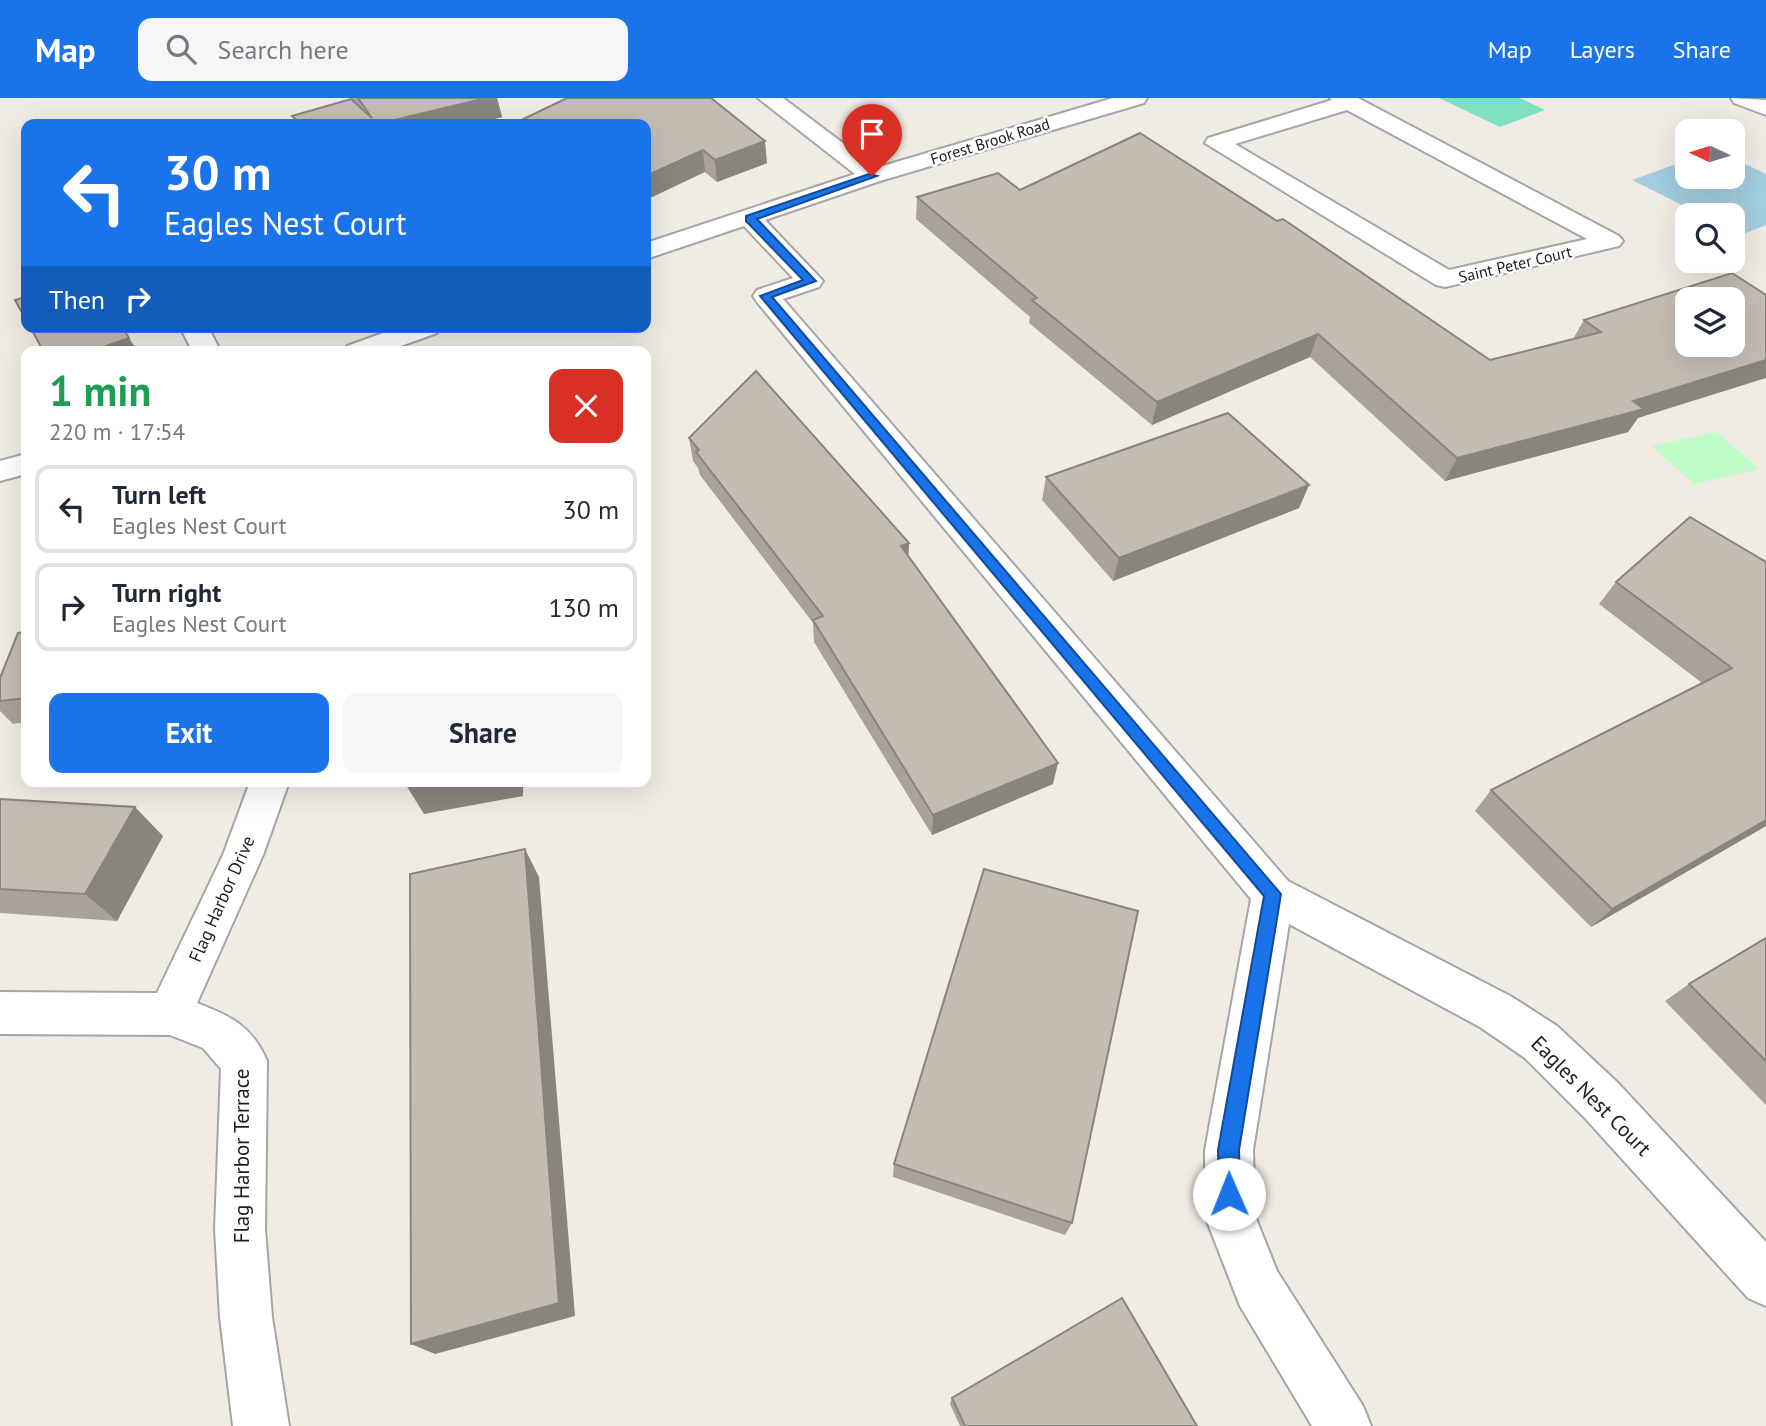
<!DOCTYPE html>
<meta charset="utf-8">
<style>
body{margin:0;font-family:"PT Sans",sans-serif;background:#f6f6f7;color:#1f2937;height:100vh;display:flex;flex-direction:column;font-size:26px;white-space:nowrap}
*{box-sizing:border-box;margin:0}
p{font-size:23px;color:#747a83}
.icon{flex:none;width:38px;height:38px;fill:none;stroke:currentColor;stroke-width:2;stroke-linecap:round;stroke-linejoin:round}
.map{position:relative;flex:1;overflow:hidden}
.panel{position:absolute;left:21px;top:248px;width:630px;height:441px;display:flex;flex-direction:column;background:#fff;border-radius:14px;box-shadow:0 7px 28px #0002}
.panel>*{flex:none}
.hud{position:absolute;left:21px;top:21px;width:630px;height:214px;border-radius:14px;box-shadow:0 7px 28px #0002;background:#1a73e8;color:#fff;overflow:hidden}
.needle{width:46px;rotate:274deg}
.buttons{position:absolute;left:1675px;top:21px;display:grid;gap:14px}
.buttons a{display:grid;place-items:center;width:70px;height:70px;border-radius:14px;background:#fff;box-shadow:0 7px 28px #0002;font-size:35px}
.pin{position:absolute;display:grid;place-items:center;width:60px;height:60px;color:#fff;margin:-72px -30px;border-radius:50% 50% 50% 0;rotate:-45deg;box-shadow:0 0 7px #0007}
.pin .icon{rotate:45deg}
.me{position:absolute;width:77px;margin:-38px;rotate:359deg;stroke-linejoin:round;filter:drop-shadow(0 0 5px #0008)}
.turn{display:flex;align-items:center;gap:24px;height:147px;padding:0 28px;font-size:32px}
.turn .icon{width:91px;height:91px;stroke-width:2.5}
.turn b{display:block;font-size:49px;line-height:60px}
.then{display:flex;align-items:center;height:66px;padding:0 28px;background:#0003;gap:14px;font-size:26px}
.round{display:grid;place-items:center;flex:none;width:74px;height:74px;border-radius:14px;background:#f6f6f7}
.head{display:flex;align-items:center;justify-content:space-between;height:119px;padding:0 28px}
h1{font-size:42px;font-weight:700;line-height:52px;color:#1e9e55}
.cta{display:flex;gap:14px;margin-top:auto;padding:14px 28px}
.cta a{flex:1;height:80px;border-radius:14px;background:#1a73e8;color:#fff;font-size:28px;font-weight:700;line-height:80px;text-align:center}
.cta a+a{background:#f6f6f7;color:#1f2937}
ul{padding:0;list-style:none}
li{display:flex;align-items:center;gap:21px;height:88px;margin:0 14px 10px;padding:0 14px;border:4px solid #e0e1e3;border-radius:14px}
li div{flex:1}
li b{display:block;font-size:26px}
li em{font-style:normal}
header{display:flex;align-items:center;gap:42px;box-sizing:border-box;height:98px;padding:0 35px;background:#1a73e8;color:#fff}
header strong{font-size:33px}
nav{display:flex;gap:38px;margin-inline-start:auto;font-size:24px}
.search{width:490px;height:63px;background:#f6f6f7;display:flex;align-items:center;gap:18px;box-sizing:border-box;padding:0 24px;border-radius:14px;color:#747a83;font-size:26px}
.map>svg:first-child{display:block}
.park{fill:#bffcc7}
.pitch{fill:#7ee2c1}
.water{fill:#a2cedf}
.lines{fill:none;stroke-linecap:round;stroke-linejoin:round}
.minor-casing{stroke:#a5a5a5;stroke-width:4}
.minor{fill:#fff;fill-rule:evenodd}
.wall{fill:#a9a29a}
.shaded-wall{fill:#89847d}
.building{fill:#c4bcb3;stroke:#89847d;stroke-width:2;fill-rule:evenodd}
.route{fill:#1a73e8;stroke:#114b97;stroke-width:2}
.labels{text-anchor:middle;stroke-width:5;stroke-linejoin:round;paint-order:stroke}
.far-street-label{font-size:16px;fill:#1e1e1e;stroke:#fff}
.street-label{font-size:18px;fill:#1e1e1e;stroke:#fff}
.near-street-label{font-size:21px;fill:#1e1e1e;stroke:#fff}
</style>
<header>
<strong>Map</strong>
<div class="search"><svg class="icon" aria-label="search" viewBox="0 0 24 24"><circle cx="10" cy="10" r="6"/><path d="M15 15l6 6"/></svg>Search here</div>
<nav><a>Map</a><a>Layers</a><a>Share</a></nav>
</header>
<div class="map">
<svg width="1766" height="1328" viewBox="0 0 1766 1328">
<rect width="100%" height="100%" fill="#f0ece4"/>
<path class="park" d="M1716,334l43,37 -65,15 -42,-38z"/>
<path class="pitch" d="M1439,0h81l25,12 -45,17z"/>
<path class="water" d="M1733,60l33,16v51l-25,10 -8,-4 -1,-16h-30l-70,-35 55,-20v17h45z"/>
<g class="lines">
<g class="minor-casing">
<g id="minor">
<path d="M758,0h25l93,70 237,-70h34l-3,5 -264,78 -115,39 58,61 -4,6 -36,12 505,582 224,116 45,29 61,57 148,159v64l-18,-8 -164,-181 -59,-59 -45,-31 -191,-103 -36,226 2,66 22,55 86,135 8,20h-59l-72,-120 -35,-90v-66l46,-251 -494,-597 -4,-6 4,-6 36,-12 -49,-52 -98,33v-16l209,-69z"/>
<path d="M1330,0h28l261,138 4,5 -4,5 -174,41 -9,-2 -231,-142 3,-5 124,-38zM1347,12l240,129 -138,31 -214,-126z"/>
<path d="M1731,0l35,2v15l-32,-12z"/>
<path d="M180,229h28l13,25h-28z"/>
<path d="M400,229h40l-3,6 -53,19h-41l4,-6z"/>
<path d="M26,356v20l-26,7v-20z"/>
<path d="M250,684h39l-26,73 -66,148c34,13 55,23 70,58l-2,168 7,88 17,109h-56l-13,-109 -5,-88 6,-160 -18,-21 -33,-13 -170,-1v-42l157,1 66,-138z"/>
</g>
</g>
<use href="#minor" class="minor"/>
</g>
<g class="wall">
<path d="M351,0h146l5,19 -29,7h-177l-4,-8 61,-15z"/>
<path d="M567,0l200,65 -50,19 -71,-58h-130l-1,-1z"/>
<path d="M1020,92l470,170 83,-21 11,-19 148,-47 -104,159 -183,49 -135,-124 -158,68 -123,-102 1,-6 -114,-98 1,-22z"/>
<path d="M689,340l220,105 -1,14 145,227 -121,51 -118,-193 -1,-19 -113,-148 -2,-7 -5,-7z"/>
<path d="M1046,379l263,8 -10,23 -186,73 -71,-81z"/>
<path d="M1766,464v264l-175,101 -116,-116 16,-21 211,-107 -103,-79 17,-22z"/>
<path d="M26,534v90l-13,2 -13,-13v-10z"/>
<path d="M0,701l163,37 -46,85 -117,-8z"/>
<path d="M1766,840v167l-101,-104 24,-17z"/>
<path d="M894,1066l178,59 -7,12 -172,-58z"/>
<path d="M952,1300l245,28h-237l-10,-22z"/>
</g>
<g class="shaded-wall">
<path d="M486,0h11l5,19 -29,7h-95z"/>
<path d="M765,43l2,22 -50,19 -2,-22z"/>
<path d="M703,52l2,22 -59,28v-24z"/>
<path d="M1318,236l-8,23 -158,68 5,-23z"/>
<path d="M129,240l9,14h-49z"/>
<path d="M1766,262v18l-128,40 -10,14 -183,49 12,-23 176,-57z"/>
<path d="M1309,387l-10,23 -186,73 6,-23z"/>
<path d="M909,445l-1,23 -7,-20z"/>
<path d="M1058,665l-5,21 -121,51 1,-20z"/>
<path d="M421,684h102v14l-99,18 -18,-29z"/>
<path d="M135,709l28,29 -46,85 -32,-27z"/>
<path d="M1766,722v6l-175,101 21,-18z"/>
<path d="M525,751l14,28 36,439 -140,38 -24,-10z"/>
</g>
<g class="building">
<path d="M358,0h128l-108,26h1h-78l-9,-8 59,-17 21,19z"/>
<path d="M567,0h144l54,43 -50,19 -12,-10 -57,26v-52h-130l-1,-1z"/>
<path d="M1140,35l137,88 6,-2 207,141 111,-28 -17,-12 148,-47 34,22v65l-133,41 11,8 -187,49 -139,-124 -161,68 -125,-102 5,-2 -120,-101 81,-24 22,17zM1687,201h45v46h-45z"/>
<path d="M26,199v23l-11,-20z"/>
<path d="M30,229h92l7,11 -40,14h-45z"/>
<path d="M756,273l153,172 -8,3 157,217 -125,52 -120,-195 10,-4 -127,-164 3,-2 -10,-12z"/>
<path d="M1228,315l81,72 -190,73 -73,-81z"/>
<path d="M1690,419l76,45v258l-154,89 -121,-119 241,-122 -116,-86z"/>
<path d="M26,534v66l-26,3v-23l18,-45z"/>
<path d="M406,684h15l-15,3z"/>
<path d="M0,701l135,8 -50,87 -85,-5z"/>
<path d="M525,751l34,454 -148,41 -1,-470z"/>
<path d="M984,771l154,42 -66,312 -178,-59z"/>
<path d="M1766,840v123l-77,-77z"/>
<path d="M1122,1200l75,128h-232l-13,-28z"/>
</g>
<path class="route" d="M869,76l8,2 -120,43 59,62 -44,16 509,597 -42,256 1,44 -3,7 -8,3 -7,-3 -3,-7 -1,-44 46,-254 -504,-600 43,-16 -57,-59v-5z"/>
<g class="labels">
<g class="far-street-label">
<text transform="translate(990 43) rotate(-17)" y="6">Forest Brook Road</text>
<text transform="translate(1515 166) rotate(-13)" y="6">Saint Peter Court</text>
</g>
<g class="street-label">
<text transform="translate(222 801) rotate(-66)" y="6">Flag Harbor Drive</text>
</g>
<g class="near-street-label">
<text transform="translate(1591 998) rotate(45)" y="7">Eagles Nest Court</text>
<text transform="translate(242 1058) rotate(-90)" y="7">Flag Harbor Terrace</text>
</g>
</g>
</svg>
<div class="buttons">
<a><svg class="needle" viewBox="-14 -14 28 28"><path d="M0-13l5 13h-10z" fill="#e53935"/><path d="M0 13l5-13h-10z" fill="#747a83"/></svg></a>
<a><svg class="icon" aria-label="search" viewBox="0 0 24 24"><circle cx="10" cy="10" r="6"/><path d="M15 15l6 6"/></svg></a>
<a><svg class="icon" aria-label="layers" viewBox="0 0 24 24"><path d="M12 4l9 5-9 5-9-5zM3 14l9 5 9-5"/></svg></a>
</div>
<div class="pin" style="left:872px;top:78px;background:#d93025"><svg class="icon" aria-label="arrive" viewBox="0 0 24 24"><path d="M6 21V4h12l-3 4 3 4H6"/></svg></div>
<svg class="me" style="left:1229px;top:1096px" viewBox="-20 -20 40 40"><circle r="19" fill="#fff"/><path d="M0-13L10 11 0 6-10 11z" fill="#1a73e8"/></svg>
<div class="hud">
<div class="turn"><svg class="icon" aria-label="left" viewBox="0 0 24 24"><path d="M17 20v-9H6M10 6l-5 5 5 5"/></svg><div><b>30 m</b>Eagles Nest Court</div></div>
<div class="then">Then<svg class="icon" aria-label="right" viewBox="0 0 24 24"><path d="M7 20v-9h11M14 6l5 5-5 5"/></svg></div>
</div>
<section class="panel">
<div class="head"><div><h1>1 min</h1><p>220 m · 17:54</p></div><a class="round" style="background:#d93025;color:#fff"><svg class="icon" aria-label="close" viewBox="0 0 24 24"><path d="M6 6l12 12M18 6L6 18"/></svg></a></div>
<ul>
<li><svg class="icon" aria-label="left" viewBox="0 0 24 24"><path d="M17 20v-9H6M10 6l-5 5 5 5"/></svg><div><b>Turn left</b><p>Eagles Nest Court</p></div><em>30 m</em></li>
<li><svg class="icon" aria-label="right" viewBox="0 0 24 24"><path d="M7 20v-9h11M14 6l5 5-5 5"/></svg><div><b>Turn right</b><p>Eagles Nest Court</p></div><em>130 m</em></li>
</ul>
<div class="cta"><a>Exit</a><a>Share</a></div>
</section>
</div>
